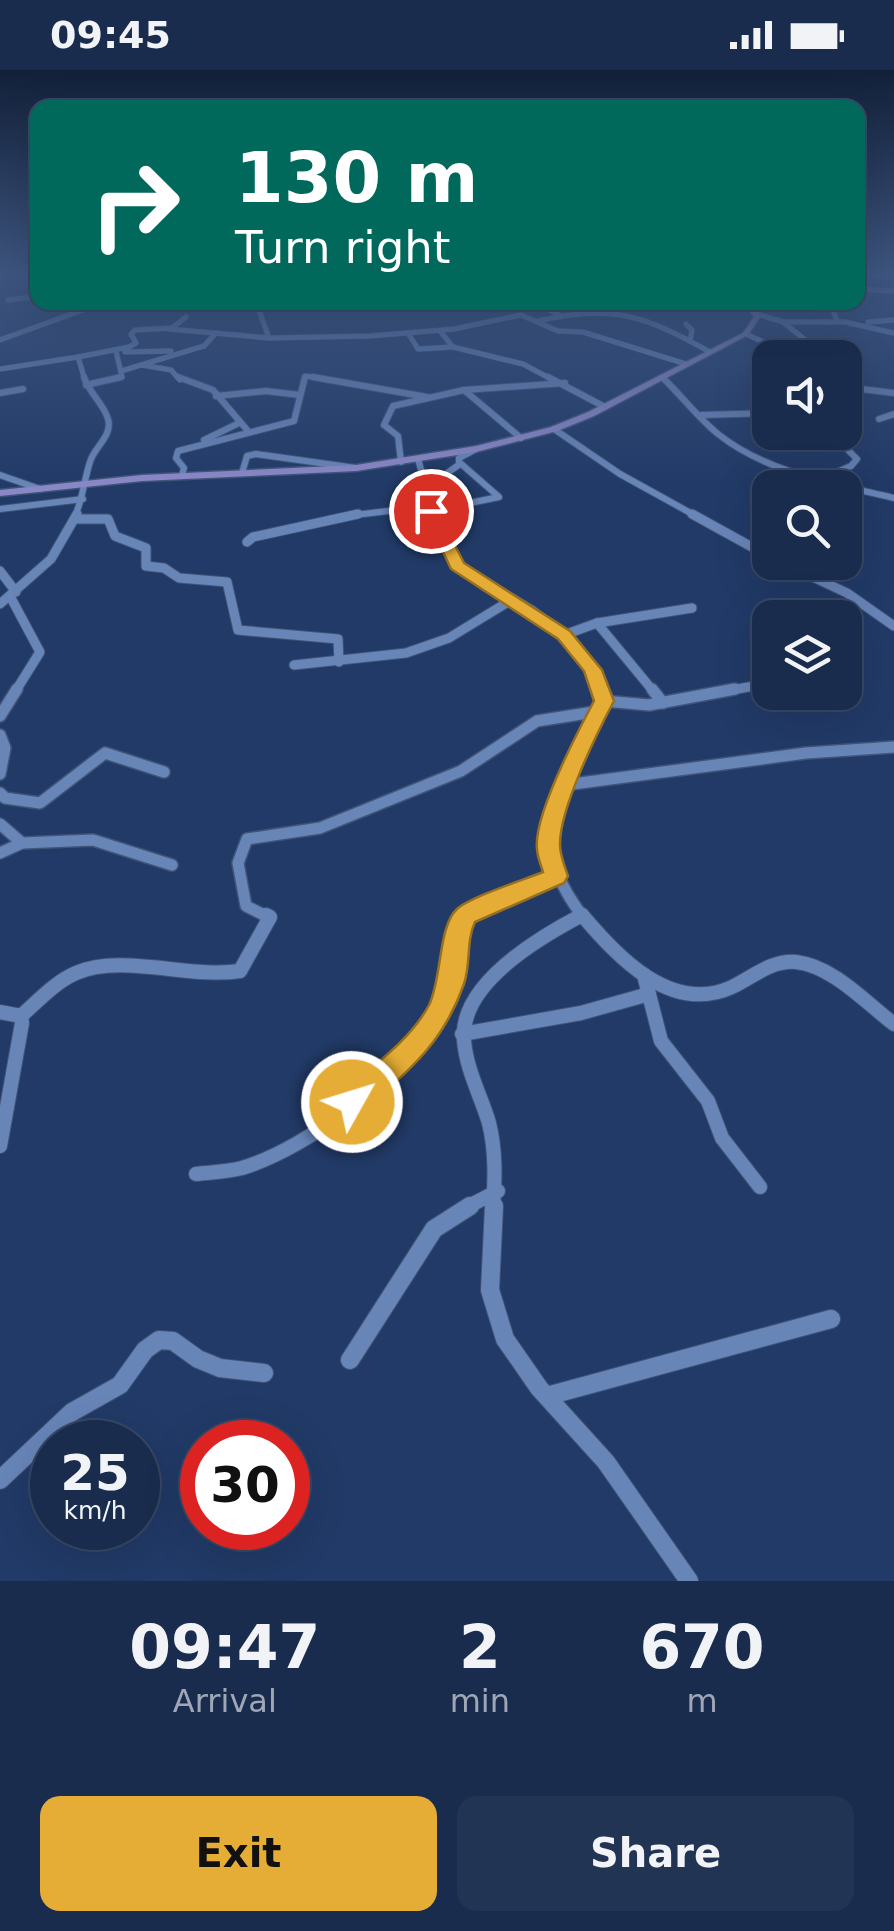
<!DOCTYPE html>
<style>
body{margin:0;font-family:"DejaVu Sans",sans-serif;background:#223454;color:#f1f3f6;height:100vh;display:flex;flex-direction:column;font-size:38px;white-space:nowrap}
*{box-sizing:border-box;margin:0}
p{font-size:32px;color:#9fa7b6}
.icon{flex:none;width:55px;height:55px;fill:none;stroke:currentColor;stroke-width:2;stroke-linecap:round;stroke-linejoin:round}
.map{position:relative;height:1511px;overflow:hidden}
.side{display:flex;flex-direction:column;background:#192c4d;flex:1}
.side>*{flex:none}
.banner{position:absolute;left:30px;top:30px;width:835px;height:210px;border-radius:20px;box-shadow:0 10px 40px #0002,0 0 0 2px #374865;background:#00695c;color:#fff;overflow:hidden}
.buttons{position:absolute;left:752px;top:270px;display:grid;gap:20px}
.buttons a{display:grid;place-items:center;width:110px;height:110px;border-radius:20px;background:#192c4d;box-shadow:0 10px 40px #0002,0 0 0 2px #374865;font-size:50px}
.speed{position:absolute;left:30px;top:1350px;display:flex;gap:20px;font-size:50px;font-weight:700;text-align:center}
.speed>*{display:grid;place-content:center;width:130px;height:130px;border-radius:50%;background:#192c4d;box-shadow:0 10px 40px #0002,0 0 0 2px #374865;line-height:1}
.speed small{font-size:25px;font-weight:400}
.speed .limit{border:15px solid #d22;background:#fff;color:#111}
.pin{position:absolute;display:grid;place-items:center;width:85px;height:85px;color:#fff;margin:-42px;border:5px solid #fff;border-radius:50%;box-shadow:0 2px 10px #0007}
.me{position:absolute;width:110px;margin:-55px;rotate:51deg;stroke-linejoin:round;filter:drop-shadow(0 0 8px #0008)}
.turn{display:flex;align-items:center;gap:35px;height:210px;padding:0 40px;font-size:45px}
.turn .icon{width:130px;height:130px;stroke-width:2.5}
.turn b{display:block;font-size:70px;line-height:85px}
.eta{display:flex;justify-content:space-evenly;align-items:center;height:170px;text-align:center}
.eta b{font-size:60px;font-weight:700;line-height:70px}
.button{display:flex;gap:20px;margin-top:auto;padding:20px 40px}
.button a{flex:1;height:115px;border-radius:20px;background:#e6ad36;color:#111;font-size:40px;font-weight:700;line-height:115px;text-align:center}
.button a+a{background:#223454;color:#f1f3f6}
.status{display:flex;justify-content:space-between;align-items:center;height:70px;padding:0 50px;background:#192c4d;direction:ltr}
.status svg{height:28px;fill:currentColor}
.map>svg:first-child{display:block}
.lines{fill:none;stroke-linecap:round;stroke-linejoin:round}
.street-far5-casing{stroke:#405478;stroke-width:6}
.street-far4-casing{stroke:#405478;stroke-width:8}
.street-far3-casing{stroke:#405478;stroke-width:11}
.street-far2-casing{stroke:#405478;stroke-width:14}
.street-far1-casing{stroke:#405478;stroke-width:16}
.street-casing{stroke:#405478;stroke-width:20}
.secondary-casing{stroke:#405478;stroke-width:3}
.street-far5{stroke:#6885b8;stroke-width:5}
.street-far4{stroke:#6885b8;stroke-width:6}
.street-far3{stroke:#6885b8;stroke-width:9}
.street-far2{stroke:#6885b8;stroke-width:11}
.street-far1{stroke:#6885b8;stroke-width:14}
.street{stroke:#6885b8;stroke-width:18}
.secondary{fill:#8a87c6;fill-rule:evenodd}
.route{fill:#e6ad36;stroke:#967023;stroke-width:2.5}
</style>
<div class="status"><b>09:45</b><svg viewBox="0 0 49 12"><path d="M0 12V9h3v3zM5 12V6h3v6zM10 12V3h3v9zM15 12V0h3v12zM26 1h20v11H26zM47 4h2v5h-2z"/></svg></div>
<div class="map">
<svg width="894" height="1511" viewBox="0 0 894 1511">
<rect width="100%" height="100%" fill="#213a67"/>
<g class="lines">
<g class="street-far5-casing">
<g id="street-far5">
<path d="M12,205l26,3"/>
<path d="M858,205l36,2"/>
<path d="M858,219l36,2"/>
<path d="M8,230l30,-4"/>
<path d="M256,232l13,36"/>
<path d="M543,232v5l16,8"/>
<path d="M830,232l7,19"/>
<path d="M757,244l26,8h62l49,11"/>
<path d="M538,251c73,-18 108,-5 172,31"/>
<path d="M783,252l36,29"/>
<path d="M868,252l26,-2"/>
<path d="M686,254l6,6 -2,11"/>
<path d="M169,259l100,9 101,-2 84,-7 67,-14 37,16 25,1 103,32"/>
<path d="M440,261l13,16 70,17 30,16"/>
<path d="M408,263l10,16 35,-2"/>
<path d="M746,264l53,24"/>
<path d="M0,270l105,-38"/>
<path d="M125,282l46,-1"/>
<path d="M142,295l29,5 9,10"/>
<path d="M0,299l78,-12"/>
<path d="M121,301l83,-25 12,-13"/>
<path d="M85,310l-7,-23 51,-10 7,-4 -5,-9 4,-4 37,-2 14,-11"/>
<path d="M109,310l13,-3 -6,-26"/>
<path d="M304,310l2,-4 22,4"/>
</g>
</g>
<g class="street-far4-casing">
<g id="street-far4">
<path d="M178,307l35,13 35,41"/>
<path d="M313,307l114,20"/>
<path d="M548,307l57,30"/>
<path d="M663,308c19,18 35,40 55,56 49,39 117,50 176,64"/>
<path d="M845,313l8,7 -8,20"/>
<path d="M86,315l35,-8"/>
<path d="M853,318l41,5"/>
<path d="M464,320l57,48"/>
<path d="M0,323l23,-4"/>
<path d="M216,326l50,-5 34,4"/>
<path d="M701,345l69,-2"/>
<path d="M879,349l15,-5"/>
<path d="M554,359l66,45 76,42"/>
<path d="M204,370l35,-17"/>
<path d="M418,389l16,57"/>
<path d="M401,392l-3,-26 -14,-11 9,-19 71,-16 101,-7"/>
<path d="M242,403l5,-17 9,-2 100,14"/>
<path d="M0,405l40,14"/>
<path d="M182,405l2,-7 -8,-10 2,-7 116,-30 11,-44"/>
<path d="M819,410l32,-14 6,-7 -27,-27"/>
<path d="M426,418l34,-24"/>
<path d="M845,435l13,-15"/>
<path d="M0,439l83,-10"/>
<path d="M431,441l68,-14 -40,-35v-4l17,-9"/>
<path d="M75,446c8,-18 9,-36 15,-54 4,-15 23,-26 18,-43 -4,-15 -19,-26 -24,-42"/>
<path d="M346,446l84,-10"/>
</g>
</g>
<g class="street-far3-casing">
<g id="street-far3">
<path d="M433,444l25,53 75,44 32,25 25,30 11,26"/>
<path d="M692,444l78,43"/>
<path d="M75,449h33l7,17 31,12v18l18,2 15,10 48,4 11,48 100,9 1,23"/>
<path d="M247,472l6,-5 105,-23"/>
<path d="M781,492l66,31 47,33"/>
<path d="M0,501l16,21"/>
<path d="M10,526l30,56 -25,40"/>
<path d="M0,534l51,-45 26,-45"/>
<path d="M597,553l57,69"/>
<path d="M564,565l33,-12 95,-15"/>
<path d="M294,595l112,-12 43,-15 64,-39"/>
<path d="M721,622l49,-9"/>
</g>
</g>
<g class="street-far2-casing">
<g id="street-far2">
<path d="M652,619l11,14"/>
<path d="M604,631l45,4 86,-16"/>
<path d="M0,646l17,-27"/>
<path d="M0,665l5,13 -5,26"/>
<path d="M565,715l241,-32 88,-6"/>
<path d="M0,723l5,5 35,5 65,-50 59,19"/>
<path d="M0,754l22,19 71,-3 79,25"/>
<path d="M0,783l22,-10"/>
<path d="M270,848l-24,-12 -8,-43 9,-24 73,-11 141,-57 76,-50 63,-10"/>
<path d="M465,848l91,-42"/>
<path d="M577,848l5,-3"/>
<path d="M584,848c-69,-88 -15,-131 20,-217l-3,-12"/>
</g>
</g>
<g class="street-far1-casing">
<g id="street-far1">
<path d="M582,845c36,42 89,100 150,72 21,-10 39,-27 64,-25 37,4 70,41 98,62"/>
<path d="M644,905l17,66 47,60 14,37 38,49"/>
<path d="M0,942l21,4 1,7 -22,123"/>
<path d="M21,946c17,-15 34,-34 55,-43 45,-20 114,6 164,-2l30,-54 -4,-2"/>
<path d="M462,964l119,-21 68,-19"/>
<path d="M196,1104c15,-2 31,-2 46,-6 67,-20 164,-95 198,-156 16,-30 11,-66 26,-97"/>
<path d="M465,1138l33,-17"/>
<path d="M493,1138c2,-28 3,-57 -4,-85 -8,-27 -23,-54 -25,-83 -5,-56 76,-103 118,-125"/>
</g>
</g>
<g class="street-casing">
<g id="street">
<path d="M494,1136l-4,84 15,49 34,49 67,74 83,119"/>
<path d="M350,1290l84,-131 36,-23"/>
<path d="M547,1326l284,-77"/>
<path d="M0,1410l72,-68 48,-27 25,-35 14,-10 14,1 25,18 22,9 44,5"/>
</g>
</g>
<g class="secondary-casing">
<path id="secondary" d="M743,232h7l10,15 -12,18 -154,81 -37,15 -81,21 -120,19 -214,10 -142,15v-6l142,-15 214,-10 120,-19 75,-19 37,-15 155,-79 11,-16z"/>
</g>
<use href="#street-far5" class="street-far5"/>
<use href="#street-far4" class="street-far4"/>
<use href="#street-far3" class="street-far3"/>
<use href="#street-far2" class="street-far2"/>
<use href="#street-far1" class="street-far1"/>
<use href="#street" class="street"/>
<use href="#secondary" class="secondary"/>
</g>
<linearGradient id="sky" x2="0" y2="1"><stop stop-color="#122039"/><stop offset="0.49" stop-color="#3d557f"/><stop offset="1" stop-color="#3d557f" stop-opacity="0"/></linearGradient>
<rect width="894" height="414" fill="url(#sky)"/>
<path class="route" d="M426,438h10l28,55 106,68 32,39 12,31c-17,32 -55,109 -54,144 0,10 5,22 8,31l-4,7 -89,39c-9,19 -4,42 -11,62 -21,60 -56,87 -101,128l-11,4 -10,-4 -5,-10 5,-10c30,-26 68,-51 87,-87 13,-26 9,-79 28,-96 13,-12 66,-29 86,-37 -2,-7 -6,-16 -6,-23 -4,-33 41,-118 57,-148l-10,-30 -26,-32 -107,-70 -27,-58z"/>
</svg>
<div class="buttons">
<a><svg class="icon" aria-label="sound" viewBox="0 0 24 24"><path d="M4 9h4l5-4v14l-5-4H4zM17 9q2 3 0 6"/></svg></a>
<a><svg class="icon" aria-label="search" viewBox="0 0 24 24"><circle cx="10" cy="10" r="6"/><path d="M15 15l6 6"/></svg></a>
<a><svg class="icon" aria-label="layers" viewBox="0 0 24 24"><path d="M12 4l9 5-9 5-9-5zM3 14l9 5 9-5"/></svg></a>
</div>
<div class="speed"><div>25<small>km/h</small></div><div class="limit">30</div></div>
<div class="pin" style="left:431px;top:441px;background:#d93025"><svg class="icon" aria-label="arrive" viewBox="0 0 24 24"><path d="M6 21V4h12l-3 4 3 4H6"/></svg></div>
<svg class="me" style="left:352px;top:1032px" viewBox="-20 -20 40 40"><circle r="17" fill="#e6ad36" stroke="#fff" stroke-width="3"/><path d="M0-11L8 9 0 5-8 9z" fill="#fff"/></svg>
<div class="banner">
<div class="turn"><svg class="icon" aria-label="right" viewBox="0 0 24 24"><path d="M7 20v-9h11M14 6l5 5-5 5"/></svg><div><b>130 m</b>Turn right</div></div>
</div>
</div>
<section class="side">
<div class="eta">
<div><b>09:47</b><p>Arrival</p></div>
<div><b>2</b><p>min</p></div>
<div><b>670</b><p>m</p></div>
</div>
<div class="button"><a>Exit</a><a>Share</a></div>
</section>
